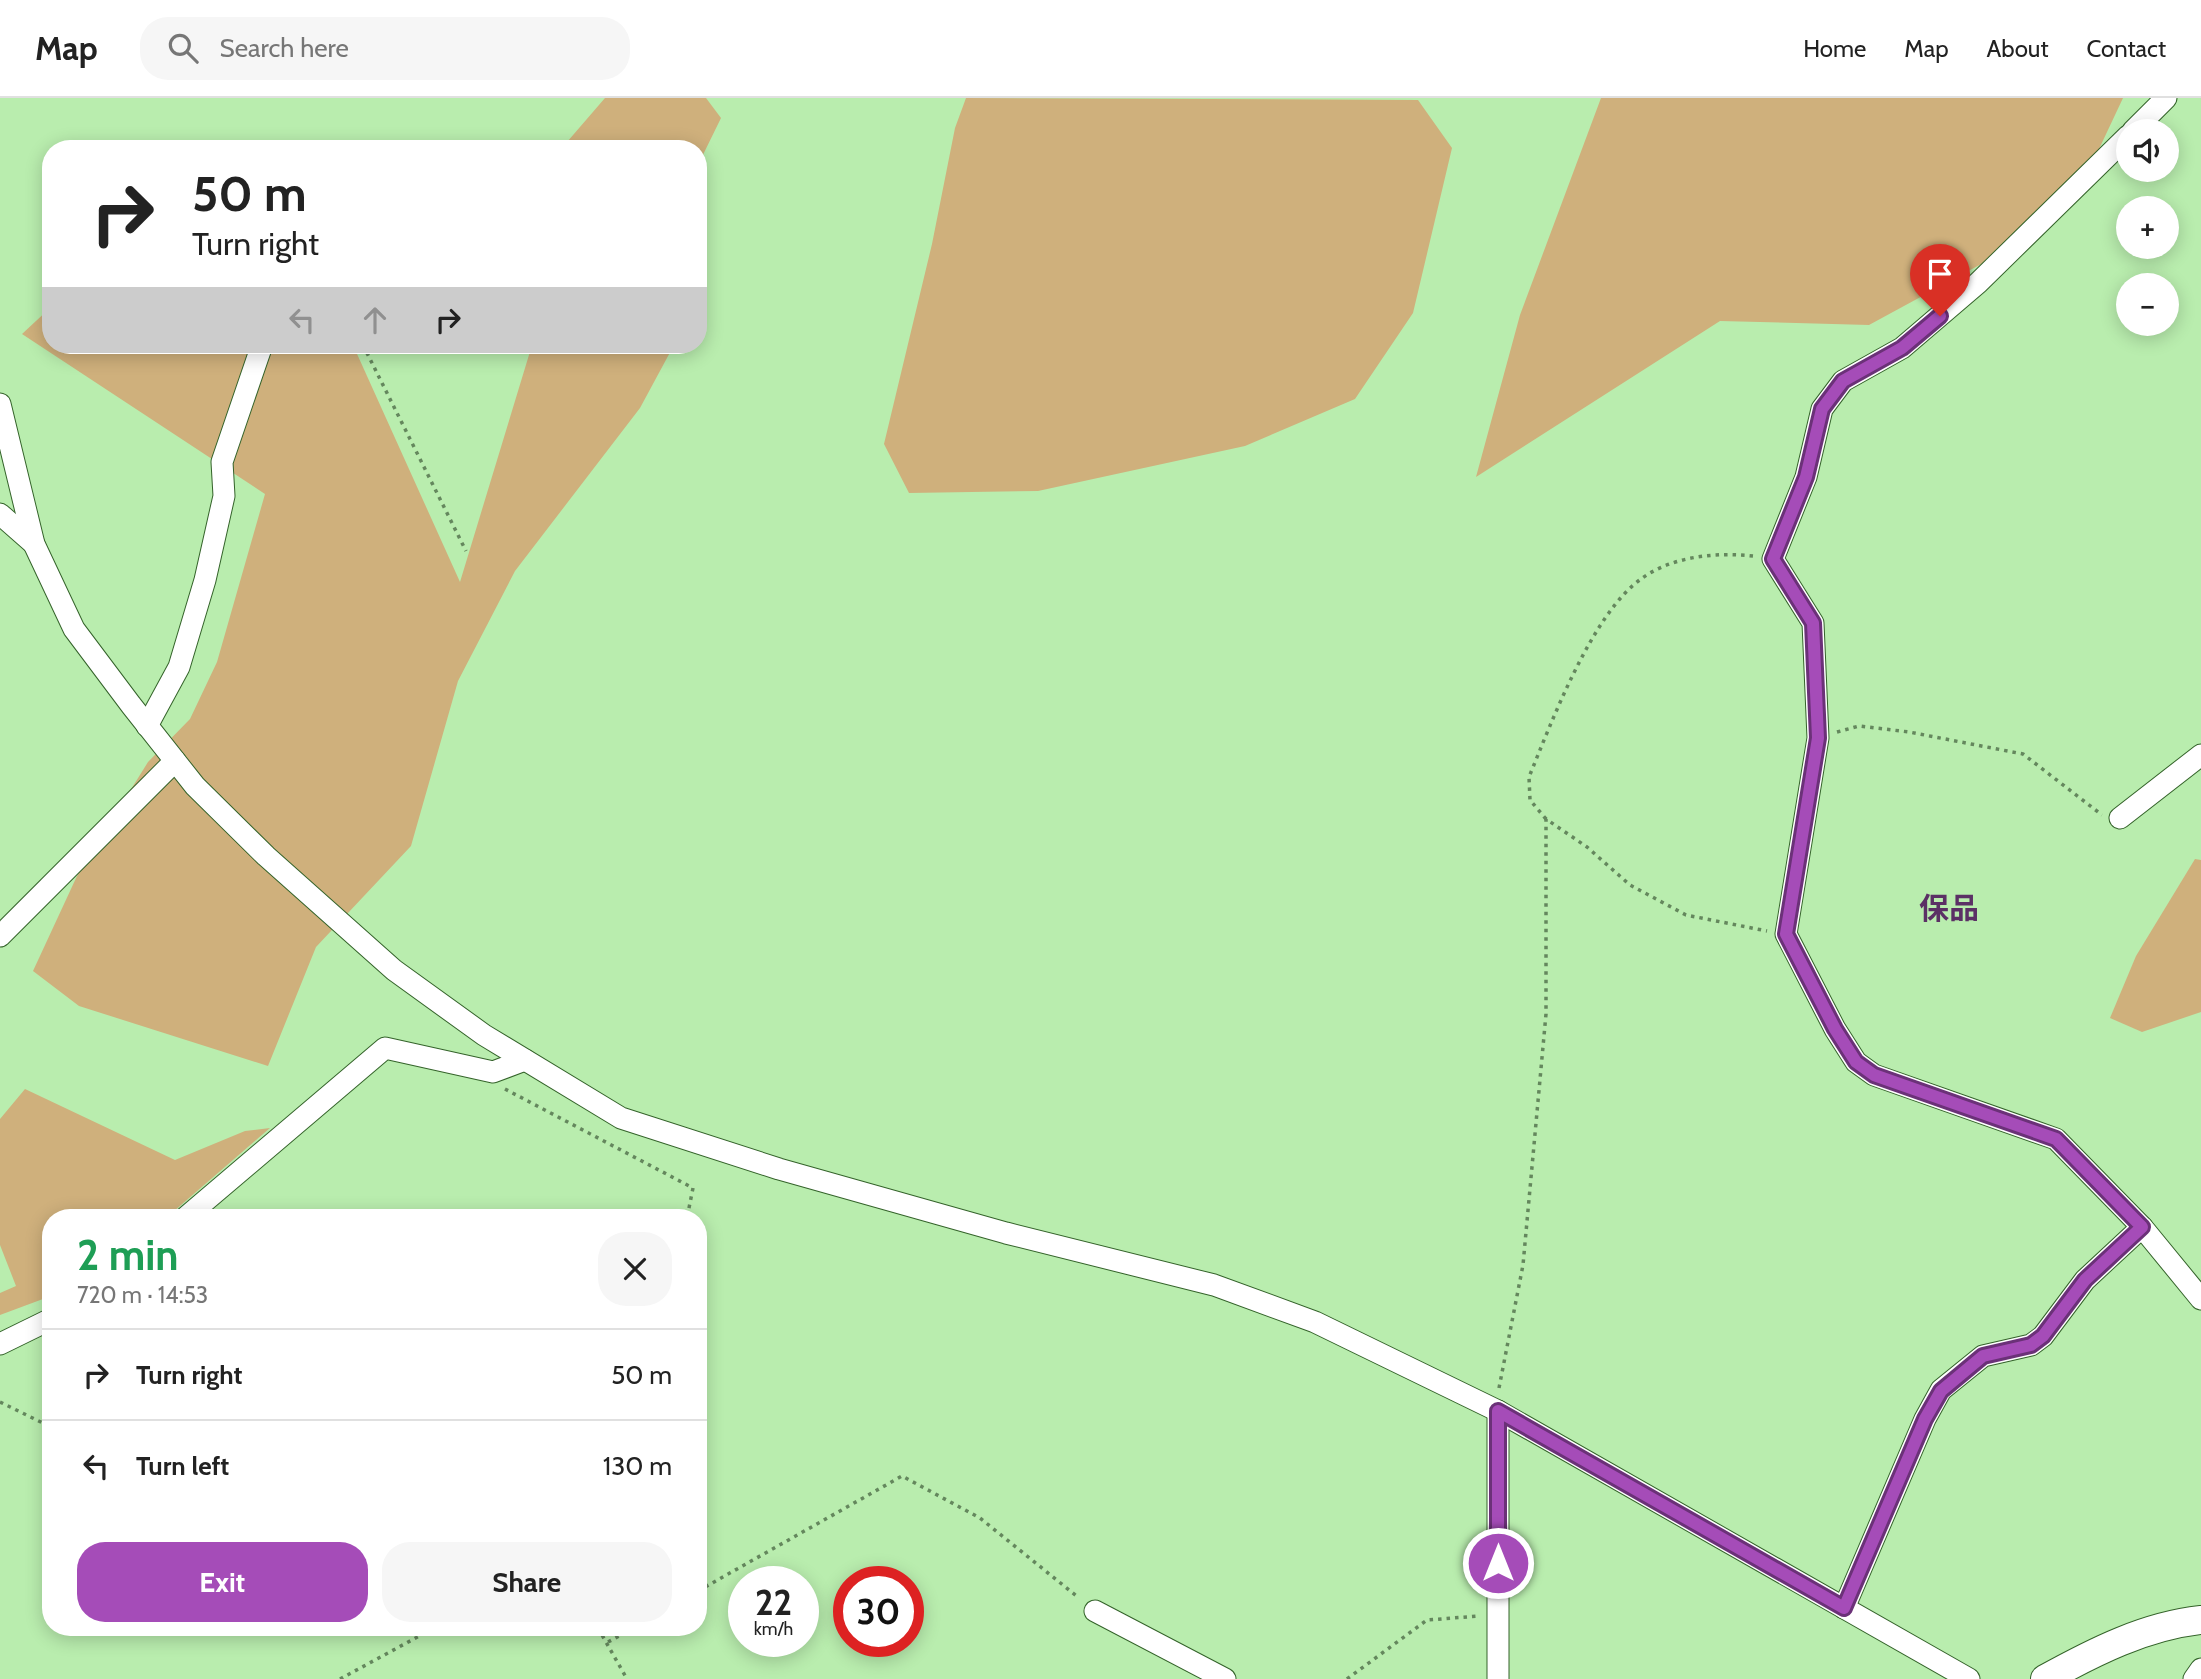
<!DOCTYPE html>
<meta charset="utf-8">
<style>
body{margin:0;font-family:Cabin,"Noto Sans JP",sans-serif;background:#f6f6f6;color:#222;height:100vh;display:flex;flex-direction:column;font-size:26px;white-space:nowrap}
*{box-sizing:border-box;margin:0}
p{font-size:23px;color:#767676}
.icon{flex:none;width:38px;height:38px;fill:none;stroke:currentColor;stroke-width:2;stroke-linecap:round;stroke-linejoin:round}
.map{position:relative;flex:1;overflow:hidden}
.details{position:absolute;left:42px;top:1111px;width:665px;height:427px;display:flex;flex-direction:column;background:#fff;border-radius:28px;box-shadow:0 4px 18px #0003}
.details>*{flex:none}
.hud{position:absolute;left:42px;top:42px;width:665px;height:214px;border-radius:28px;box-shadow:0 4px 18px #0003;background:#fff;color:#222;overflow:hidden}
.controls{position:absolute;left:2116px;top:21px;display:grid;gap:14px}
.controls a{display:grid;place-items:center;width:63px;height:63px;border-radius:50%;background:#fff;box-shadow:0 4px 18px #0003;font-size:35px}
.speed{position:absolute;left:728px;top:1468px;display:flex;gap:14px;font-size:35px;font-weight:700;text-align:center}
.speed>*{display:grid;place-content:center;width:91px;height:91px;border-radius:50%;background:#fff;box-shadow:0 4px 18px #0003;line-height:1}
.speed small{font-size:18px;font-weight:400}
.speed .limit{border:10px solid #d22;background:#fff;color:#111}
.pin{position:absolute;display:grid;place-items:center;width:60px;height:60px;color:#fff;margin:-72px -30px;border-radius:50% 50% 50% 0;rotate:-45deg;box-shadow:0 0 7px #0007}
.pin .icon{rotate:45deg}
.me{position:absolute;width:77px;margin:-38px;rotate:0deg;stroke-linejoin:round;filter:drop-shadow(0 0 5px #0008)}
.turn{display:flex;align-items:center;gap:24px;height:147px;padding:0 35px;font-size:32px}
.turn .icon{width:91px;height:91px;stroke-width:2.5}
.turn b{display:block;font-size:49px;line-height:60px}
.lanes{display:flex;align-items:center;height:66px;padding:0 35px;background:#0003;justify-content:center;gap:35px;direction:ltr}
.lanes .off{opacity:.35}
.round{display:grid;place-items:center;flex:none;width:74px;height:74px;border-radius:28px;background:#f6f6f6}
.summary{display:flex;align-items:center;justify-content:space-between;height:119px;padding:0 35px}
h1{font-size:42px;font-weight:700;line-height:52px;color:#1e9e55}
.cta{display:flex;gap:14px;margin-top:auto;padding:14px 35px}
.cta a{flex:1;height:80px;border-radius:28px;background:#a54cb8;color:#fff;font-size:28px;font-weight:700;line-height:80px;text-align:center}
.cta a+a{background:#f6f6f6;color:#222}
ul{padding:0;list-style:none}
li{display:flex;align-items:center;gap:21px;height:91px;padding:0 35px;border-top:2px solid #e0e0e0}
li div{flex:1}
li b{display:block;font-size:26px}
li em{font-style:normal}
header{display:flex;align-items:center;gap:42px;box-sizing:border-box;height:98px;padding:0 35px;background:#fff;border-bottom:2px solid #e0e0e0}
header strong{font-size:33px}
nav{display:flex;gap:38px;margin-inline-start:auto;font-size:24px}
.search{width:490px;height:63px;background:#f6f6f6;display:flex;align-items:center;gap:18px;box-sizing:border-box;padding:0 24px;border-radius:28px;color:#767676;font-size:26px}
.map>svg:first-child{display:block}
.green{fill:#cfb07c}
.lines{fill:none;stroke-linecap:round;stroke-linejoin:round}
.minor-casing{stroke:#34632a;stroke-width:23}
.major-casing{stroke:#34632a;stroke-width:30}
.path{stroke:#64875d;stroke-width:3.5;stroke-dasharray:3.5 5;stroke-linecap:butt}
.minor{stroke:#fff;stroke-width:21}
.major{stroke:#fff;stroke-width:28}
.route-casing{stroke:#6b3178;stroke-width:18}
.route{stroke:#a54cb8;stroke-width:12}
.labels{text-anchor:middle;stroke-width:5;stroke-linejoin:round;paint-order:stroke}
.quarter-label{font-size:30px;font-weight:bold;fill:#5b3065;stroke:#b9edae}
</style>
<header>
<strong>Map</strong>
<div class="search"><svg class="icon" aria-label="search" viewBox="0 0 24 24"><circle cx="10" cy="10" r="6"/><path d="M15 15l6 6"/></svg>Search here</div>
<nav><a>Home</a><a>Map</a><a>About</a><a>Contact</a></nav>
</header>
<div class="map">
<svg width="2201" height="1581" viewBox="0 0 2201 1581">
<rect width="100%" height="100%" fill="#b9edae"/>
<g class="green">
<path d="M605,0h101l15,20 -23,47v-16h-137z"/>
<path d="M966,0l452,2 34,48 -39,165 -58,86 -110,47 -207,45 -129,2 -25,-49 48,-200 23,-116z"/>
<path d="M1601,0h522l-47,100 -91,64 -116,63 -149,-4 -244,156 44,-162z"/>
<path d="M51,209v38h302l107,237 72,-237h142l-34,63 -125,163 -57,110 -47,165 -95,101 -48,119 -189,-60 -46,-35 44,-95 71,-114 42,-43 27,-57 48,-168 -243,-160z"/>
<path d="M2195,761l6,1v152l-59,20 -32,-14 26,-62z"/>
<path d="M25,991l150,71 70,-29 25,-3 -104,90h-115v78l-51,19v-22l16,-7 -16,-41v-126z"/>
</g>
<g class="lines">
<g class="minor-casing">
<g id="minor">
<path d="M2133,33l33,-33"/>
<path d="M2128,38l-150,147 -76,65 -59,33 -21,28 -16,68 -33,82 40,64 5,115 -32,196 49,95 21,33 18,13 182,64 86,88"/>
<path d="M0,306l34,140 40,85 57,76 64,81 71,70 128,114 90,65 137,83 158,51 227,64 208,52 101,37 183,89 471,268"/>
<path d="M0,416l34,30"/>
<path d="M147,628l32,-59 26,-87 19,-84 -2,-34 40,-117"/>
<path d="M2120,720l81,-63"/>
<path d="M0,838l175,-175"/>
<path d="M185,1120l200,-170 108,24 32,-12"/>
<path d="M0,1246l51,-25"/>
<path d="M1844,1510l81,-189 16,-29 42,-34 48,-11 12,-9 42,-56 57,-53 59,72"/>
<path d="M1095,1513l130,68"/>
<path d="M1498,1581v-268"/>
<path d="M2194,1581l7,-10"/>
</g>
</g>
<g class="major-casing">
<path id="major" d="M2045,1581c49,-27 100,-53 156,-59"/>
</g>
<g class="path">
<path d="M363,247l103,206"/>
<path d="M1837,634l22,-6 50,6 114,22 79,61"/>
<path d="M1546,721l-16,-19 -1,-23c23,-56 63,-163 112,-198 31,-23 76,-27 112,-23"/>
<path d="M505,991l188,99 -6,30"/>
<path d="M1499,1290l24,-123 23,-251v-195l41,28 43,38 56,30 81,16"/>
<path d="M0,1304l51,25"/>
<path d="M698,1493l204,-115 78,42 99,80"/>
<path d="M598,1530l29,51"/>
<path d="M608,1544l26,-14"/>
<path d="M340,1581l94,-51"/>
<path d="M1347,1581l80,-59 52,-4"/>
</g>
<use href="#minor" class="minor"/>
<use href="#major" class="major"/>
</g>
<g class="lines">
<g class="route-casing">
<path id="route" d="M1498,1465v-152l346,197 81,-189 16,-28 42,-35 48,-11 12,-9 42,-56 57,-53 -86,-88 -182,-64 -18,-13 -21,-33 -49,-95 32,-196 -5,-115 -40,-64 33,-82 16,-68 21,-28 59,-33 38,-32"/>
</g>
<use href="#route" class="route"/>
</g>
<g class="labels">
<g class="quarter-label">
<text x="1949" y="821">保品</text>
</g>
</g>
</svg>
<div class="controls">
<a><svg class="icon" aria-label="sound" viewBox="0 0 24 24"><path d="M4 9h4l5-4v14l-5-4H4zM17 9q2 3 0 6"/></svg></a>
<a>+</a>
<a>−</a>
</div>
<div class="speed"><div>22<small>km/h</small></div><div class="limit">30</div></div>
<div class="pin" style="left:1940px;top:218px;background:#d93025"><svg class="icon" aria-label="arrive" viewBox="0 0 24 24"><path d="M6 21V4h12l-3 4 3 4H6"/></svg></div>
<svg class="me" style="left:1498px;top:1465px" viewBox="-20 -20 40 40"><circle r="17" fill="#a54cb8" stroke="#fff" stroke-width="3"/><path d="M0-11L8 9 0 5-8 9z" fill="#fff"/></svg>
<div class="hud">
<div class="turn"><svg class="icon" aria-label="right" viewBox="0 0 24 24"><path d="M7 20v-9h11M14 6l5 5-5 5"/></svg><div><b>50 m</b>Turn right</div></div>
<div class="lanes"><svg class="icon off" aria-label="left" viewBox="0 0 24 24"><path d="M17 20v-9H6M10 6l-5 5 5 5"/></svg><svg class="icon off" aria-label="ahead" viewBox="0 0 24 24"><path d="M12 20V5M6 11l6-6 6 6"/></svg><svg class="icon" aria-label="right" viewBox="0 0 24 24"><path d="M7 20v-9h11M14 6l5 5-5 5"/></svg></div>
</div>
<section class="details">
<div class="summary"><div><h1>2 min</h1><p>720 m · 14:53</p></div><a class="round"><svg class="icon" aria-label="close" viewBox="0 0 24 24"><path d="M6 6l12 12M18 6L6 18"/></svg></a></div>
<ul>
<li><svg class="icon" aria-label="right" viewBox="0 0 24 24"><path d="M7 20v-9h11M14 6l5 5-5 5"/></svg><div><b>Turn right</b></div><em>50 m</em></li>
<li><svg class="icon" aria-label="left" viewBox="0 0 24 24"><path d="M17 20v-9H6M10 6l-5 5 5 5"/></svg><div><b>Turn left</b></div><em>130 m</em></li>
</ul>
<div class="cta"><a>Exit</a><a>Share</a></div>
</section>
</div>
